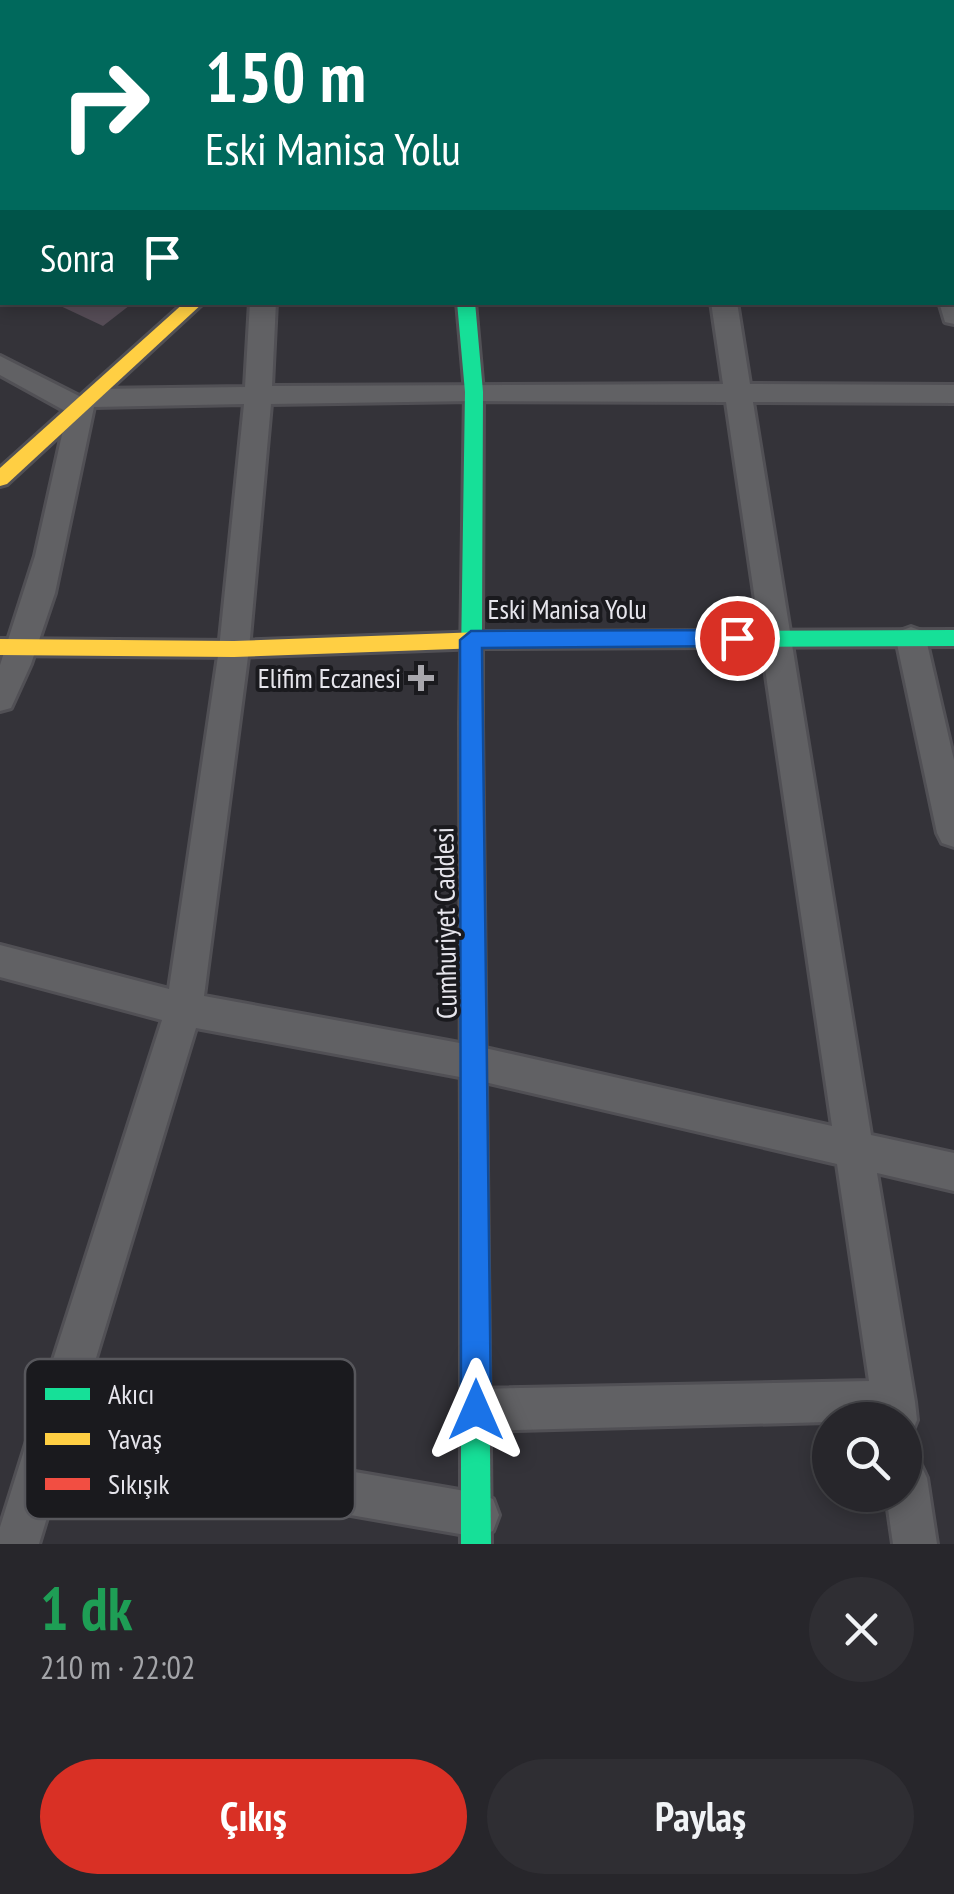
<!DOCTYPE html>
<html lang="tr">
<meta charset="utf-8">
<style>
body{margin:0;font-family:"PT Sans Narrow",sans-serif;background:#2f2e33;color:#f1f3f6;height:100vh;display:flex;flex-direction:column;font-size:38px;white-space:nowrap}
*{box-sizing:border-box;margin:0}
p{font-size:32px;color:#a4a5a9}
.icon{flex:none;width:55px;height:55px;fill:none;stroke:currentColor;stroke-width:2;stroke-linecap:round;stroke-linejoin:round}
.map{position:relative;height:1544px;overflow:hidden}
.details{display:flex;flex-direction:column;background:#27262b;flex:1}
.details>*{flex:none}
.top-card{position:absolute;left:0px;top:0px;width:955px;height:305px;box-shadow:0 5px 15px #0003,0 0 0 2px #434347;background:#00695c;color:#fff;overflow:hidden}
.buttons{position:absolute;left:812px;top:1402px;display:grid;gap:20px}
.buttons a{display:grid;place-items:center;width:110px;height:110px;border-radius:50%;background:#27262b;box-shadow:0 5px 15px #0003,0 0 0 2px #434347;font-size:50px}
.pin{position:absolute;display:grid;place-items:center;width:85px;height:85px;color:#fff;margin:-42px;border:5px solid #fff;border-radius:50%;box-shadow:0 2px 10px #0007}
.me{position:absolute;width:110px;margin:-55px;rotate:0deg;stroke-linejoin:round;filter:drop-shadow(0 0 8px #0008)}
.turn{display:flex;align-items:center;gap:35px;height:210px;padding:0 40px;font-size:45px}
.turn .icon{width:130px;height:130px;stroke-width:2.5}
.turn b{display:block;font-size:70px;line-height:85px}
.then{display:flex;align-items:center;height:95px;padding:0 40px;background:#0003;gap:20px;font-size:38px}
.round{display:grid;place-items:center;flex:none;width:105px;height:105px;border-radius:52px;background:#2f2e33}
.head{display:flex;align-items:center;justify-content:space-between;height:170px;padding:0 40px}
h1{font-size:60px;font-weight:800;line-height:75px;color:#1e9e55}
.action{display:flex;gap:20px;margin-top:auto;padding:20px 40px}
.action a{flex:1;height:115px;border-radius:60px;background:#d93025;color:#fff;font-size:40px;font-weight:800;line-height:115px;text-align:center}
.action a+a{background:#2f2e33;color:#f1f3f6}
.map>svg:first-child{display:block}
.building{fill:#554c56}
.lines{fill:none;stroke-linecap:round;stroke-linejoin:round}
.street-casing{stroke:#515055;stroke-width:6}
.fast-casing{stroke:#515055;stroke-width:6}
.slow-casing{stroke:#515055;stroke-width:6}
.jam-casing{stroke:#515055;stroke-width:6}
.street{fill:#616164;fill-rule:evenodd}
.fast{fill:#16e098;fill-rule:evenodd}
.slow{fill:#ffcf43;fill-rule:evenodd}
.jam{fill:#f24e42;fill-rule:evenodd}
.route{fill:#1a73e8;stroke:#114b97;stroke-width:2.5}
.poi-dot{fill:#a8a7ad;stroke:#1a1a1e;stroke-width:4}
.labels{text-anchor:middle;stroke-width:8;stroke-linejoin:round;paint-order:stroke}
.street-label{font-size:28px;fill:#e6e5ec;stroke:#1a1a1e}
.poi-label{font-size:28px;fill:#e6e5ec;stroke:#1a1a1e;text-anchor:end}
.key{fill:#1a1a1e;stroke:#57575c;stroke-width:2.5}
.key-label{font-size:28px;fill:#e6e5ec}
</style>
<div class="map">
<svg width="954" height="1544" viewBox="0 0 954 1544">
<rect width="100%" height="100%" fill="#343339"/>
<path class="building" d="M52,302h82l-31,24z"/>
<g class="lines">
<g class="street-casing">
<g id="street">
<path d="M608,0h28l1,2h-27z"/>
<rect x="0" y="17" width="2" height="13"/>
<path d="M952,81h2v14l-2,-1z"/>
<path d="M0,121l2,1v14l-2,-1z"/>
<rect x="0" y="220" width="2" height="15"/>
<path d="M2,275v17l-2,1v-17z"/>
<path d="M952,295h2v29l-9,-2 -6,-20h13z"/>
<path d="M250,302h26l-4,84 451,-2 -12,-82h26l13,82 204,1v18l-201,-1 118,733 83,18v38l-77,-18 38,229 2,18 -6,15 -6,3v-18l-429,11 -15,-6 -6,-15 6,-15 15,-6 393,-8 -32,-217 -361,-84 -280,-52 -120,396 401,69 16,6 6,16 -6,16 -16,6 -414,-72 -24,79h-39v-17l27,-86 135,-421 -162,-43v-32l169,44 50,-340 25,-245 -150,3 -39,186 -24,71 -20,44 -11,3v-46l35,-109 32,-144 -67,-37v-19l81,41 13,-8 151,-2zM474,401l252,1 106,724 -356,-80 -272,-50 45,-347 22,-245z"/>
<path d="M911,627l11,4 4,8 28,121v87l-12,-4 -5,-10 -41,-194 4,-8z"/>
<path d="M905,1456l15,7 7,15 10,66h-44l-7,-49h19z"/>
</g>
</g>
<g class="fast-casing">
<g id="fast">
<path d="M457,302h18l8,90 -1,240 472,-2v16l-472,2v75l-3,6h-16l-3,-6 5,-331z"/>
<path d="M474,1154l9,4 4,9 4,377h-30v-377l4,-9z"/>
</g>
</g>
<g class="slow-casing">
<g id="slow">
<path d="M185,302h19l-197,182 -7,2v-18z"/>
<path d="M481,632l11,8 -11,8 -247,9 -234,-2v-16l234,2z"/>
</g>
</g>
<g class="jam-casing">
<g id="jam">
<path d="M222,0h19l1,2h-18z"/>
<path d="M2,104v11l-2,1v-11z"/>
<rect x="952" y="228" width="2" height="10"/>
<path d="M471,714l8,3 3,6 5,444 -4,9 -9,4 -9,-4 -4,-9 -1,-444 3,-6z"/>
</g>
</g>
<use href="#street" class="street"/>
<use href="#fast" class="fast"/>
<use href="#slow" class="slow"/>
<use href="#jam" class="jam"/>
</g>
<path class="route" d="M737,630l10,8 -10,8 -255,2 9,762 -4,10 -11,4 -10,-4 -5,-10 -1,-770 11,-9z"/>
<path class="poi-dot" d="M416 663h10v10h10v10h-10v10h-10v-10h-10v-10h10z"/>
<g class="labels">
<g class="street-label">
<text x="567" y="619">Eski Manisa Yolu</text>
<text transform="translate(445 923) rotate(-91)" y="10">Cumhuriyet Caddesi</text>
</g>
<g class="poi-label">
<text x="401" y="688">Elifim Eczanesi</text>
</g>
</g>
<rect x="25" y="1359" width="330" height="160" rx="15" class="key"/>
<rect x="45" y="1388" width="45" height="12" fill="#16e098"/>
<rect x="45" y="1433" width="45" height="12" fill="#ffcf43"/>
<rect x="45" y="1478" width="45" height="12" fill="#f24e42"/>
<g class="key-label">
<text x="108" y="1404">Akıcı</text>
<text x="108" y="1449">Yavaş</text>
<text x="108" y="1494">Sıkışık</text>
</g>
</svg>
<div class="buttons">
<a><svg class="icon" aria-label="search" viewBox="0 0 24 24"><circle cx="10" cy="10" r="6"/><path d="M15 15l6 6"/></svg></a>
</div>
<div class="pin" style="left:737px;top:638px;background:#d93025"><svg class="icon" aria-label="arrive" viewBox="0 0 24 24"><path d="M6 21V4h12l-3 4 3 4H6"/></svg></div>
<svg class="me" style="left:476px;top:1410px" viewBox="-20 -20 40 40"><path d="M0-17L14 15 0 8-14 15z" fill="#1a73e8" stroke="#fff" stroke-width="4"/></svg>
<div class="top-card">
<div class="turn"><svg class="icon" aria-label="right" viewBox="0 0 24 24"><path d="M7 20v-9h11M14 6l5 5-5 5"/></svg><div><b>150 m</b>Eski Manisa Yolu</div></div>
<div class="then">Sonra<svg class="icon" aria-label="arrive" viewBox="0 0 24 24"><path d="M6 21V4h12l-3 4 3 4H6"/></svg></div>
</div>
</div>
<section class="details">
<div class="head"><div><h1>1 dk</h1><p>210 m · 22:02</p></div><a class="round"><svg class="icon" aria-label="close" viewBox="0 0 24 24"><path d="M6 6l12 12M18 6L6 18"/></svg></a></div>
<div class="action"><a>Çıkış</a><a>Paylaş</a></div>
</section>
